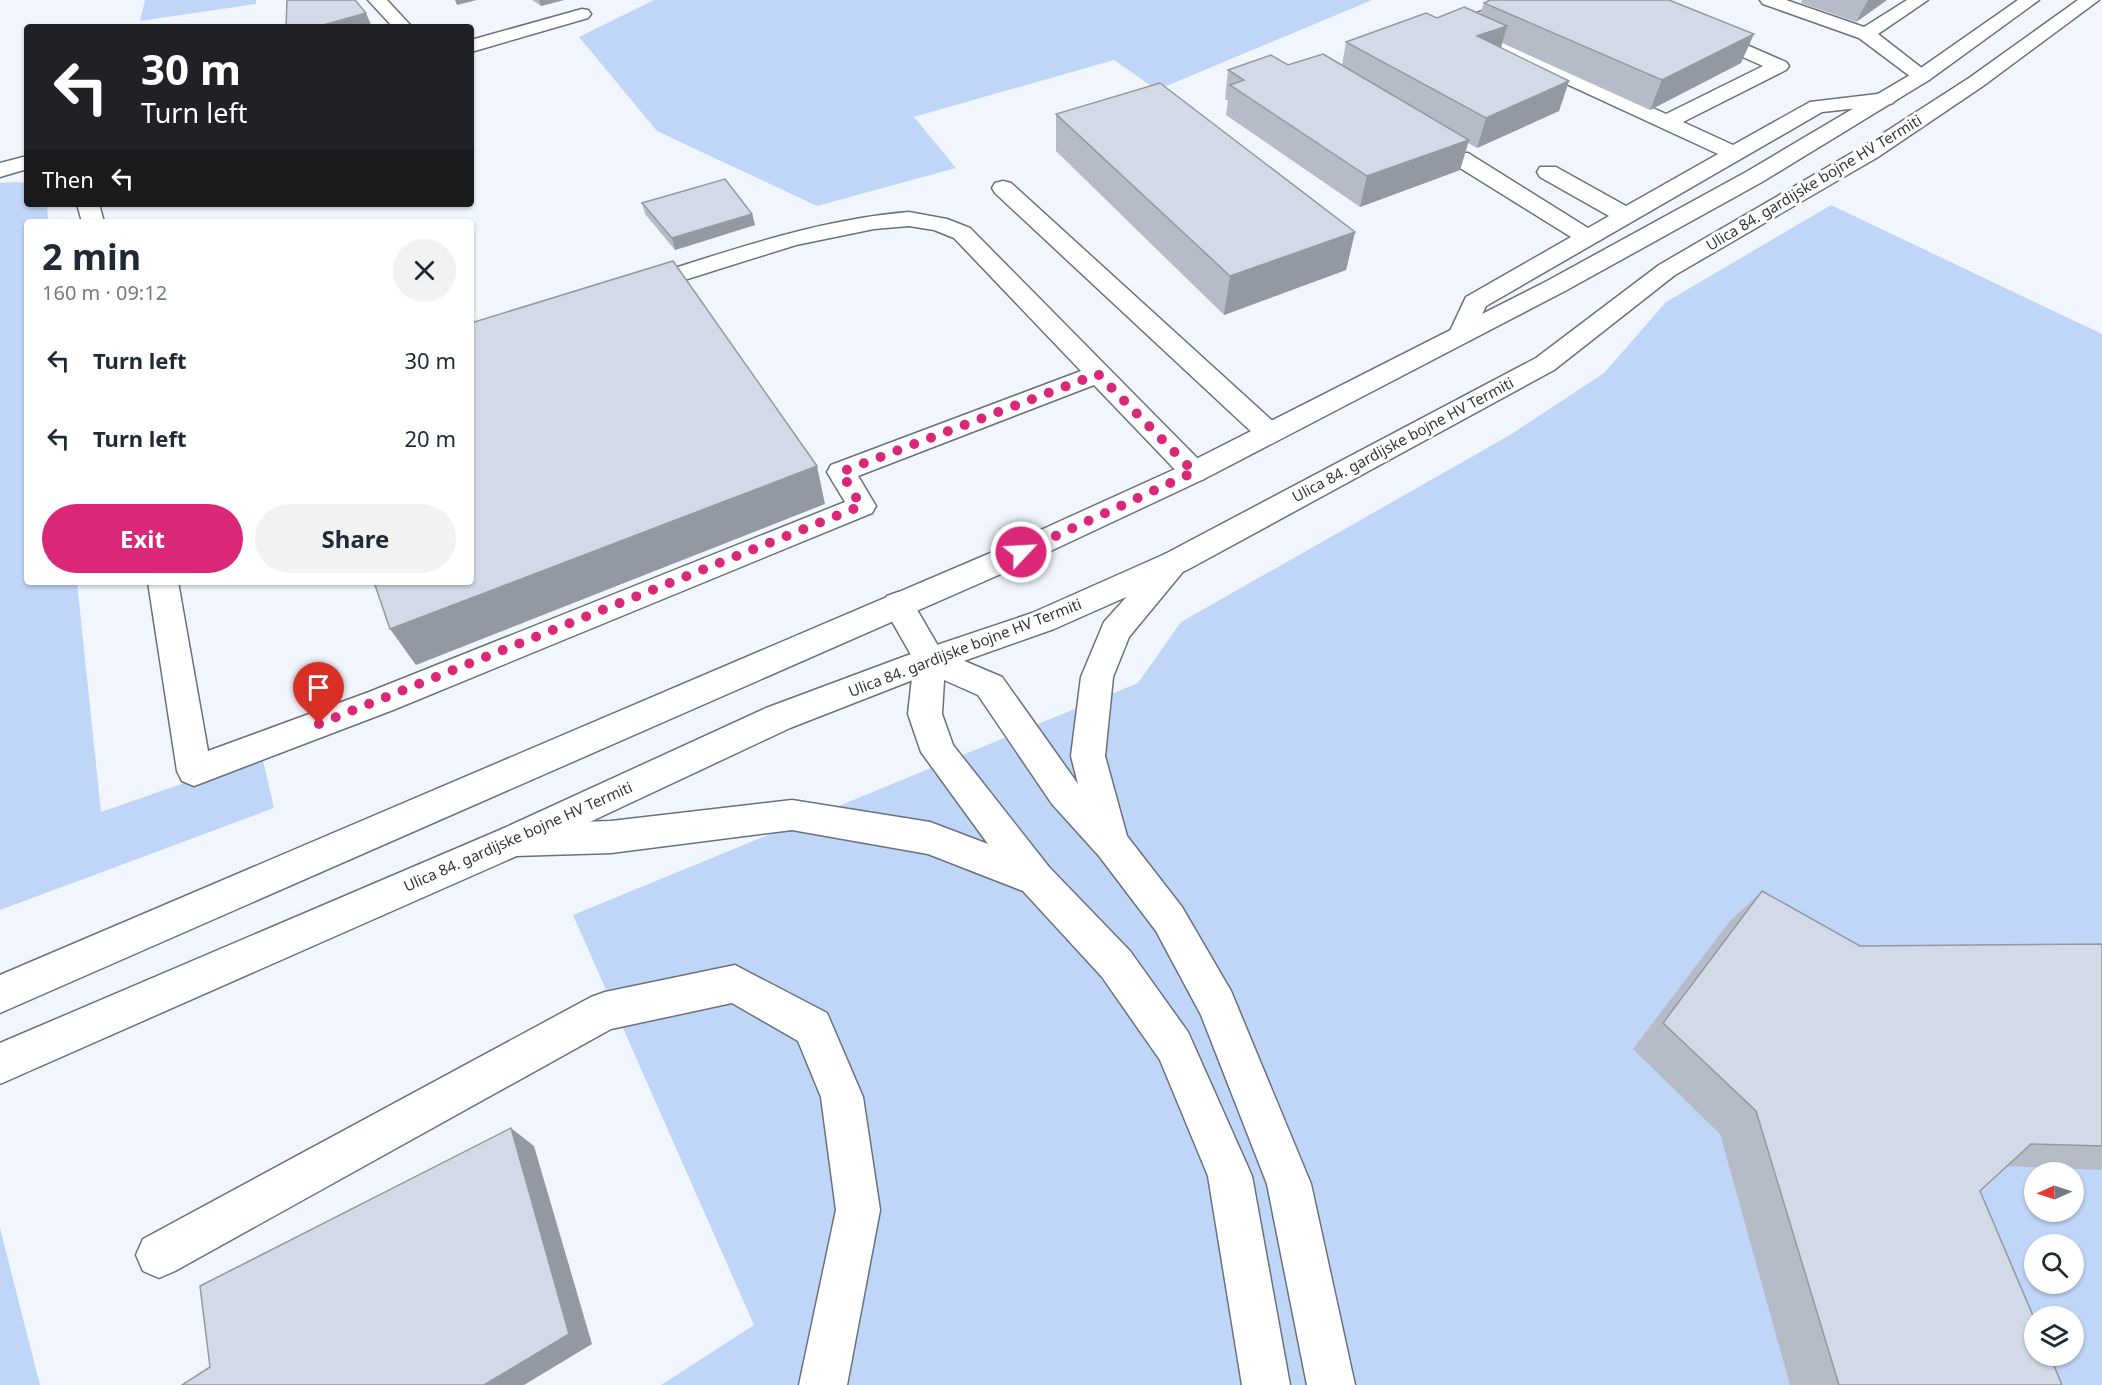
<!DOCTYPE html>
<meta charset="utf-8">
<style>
body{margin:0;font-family:"Noto Sans",sans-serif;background:#f2f2f3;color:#1f2937;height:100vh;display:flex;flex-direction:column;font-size:22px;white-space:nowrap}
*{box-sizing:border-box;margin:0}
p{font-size:20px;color:#747a83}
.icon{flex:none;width:33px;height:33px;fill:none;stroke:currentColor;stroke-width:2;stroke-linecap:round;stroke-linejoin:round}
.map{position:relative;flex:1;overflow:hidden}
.sheet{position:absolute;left:24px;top:219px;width:450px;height:366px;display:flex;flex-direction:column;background:#fff;border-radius:6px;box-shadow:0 2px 4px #0004}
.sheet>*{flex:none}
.banner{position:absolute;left:24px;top:24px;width:450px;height:183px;border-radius:6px;box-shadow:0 2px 4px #0004;background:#202124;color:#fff;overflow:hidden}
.needle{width:39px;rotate:267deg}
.tools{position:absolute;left:2024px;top:1162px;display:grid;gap:12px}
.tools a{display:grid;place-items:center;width:60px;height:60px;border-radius:50%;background:#fff;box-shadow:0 2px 4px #0004;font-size:30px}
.pin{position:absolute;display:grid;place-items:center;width:51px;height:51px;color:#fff;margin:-62px -26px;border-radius:50% 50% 50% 0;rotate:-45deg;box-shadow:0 0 6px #0007}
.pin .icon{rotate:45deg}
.me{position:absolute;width:66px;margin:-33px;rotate:65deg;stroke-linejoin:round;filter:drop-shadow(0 0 4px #0008)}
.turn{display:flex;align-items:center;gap:21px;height:126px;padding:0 18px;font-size:27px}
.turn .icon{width:78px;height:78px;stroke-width:2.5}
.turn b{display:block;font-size:42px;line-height:51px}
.then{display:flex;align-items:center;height:57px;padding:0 18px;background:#0003;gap:12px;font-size:22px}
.round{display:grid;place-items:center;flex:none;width:63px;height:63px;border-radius:32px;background:#f2f2f3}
.headline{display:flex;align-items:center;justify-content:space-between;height:102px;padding:0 18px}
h1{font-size:36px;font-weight:700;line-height:45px}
.primary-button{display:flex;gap:12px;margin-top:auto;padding:12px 18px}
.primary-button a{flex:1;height:69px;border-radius:36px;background:#db2777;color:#fff;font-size:24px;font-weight:700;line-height:69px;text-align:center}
.primary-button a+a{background:#f2f2f3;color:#1f2937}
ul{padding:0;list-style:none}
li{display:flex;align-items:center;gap:18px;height:78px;padding:0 18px}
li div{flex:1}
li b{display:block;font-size:22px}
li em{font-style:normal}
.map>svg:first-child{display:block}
.green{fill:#c0d6f9;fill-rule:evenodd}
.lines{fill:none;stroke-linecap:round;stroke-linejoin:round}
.service-casing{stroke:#6a717d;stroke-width:3}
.minor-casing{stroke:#6a717d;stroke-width:3}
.primary-casing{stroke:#6a717d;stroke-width:3}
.trunk-casing{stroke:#6a717d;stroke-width:3}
.service{fill:#fff;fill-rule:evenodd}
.minor{fill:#fff;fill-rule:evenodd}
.primary{fill:#fff;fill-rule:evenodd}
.trunk{fill:#fff;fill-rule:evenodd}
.wall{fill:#b5bbc7}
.shaded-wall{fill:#9399a2}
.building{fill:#d2dae7;stroke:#9399a2;stroke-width:1.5}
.route{stroke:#db2777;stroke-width:10;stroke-dasharray:0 18}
.labels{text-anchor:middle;stroke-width:6;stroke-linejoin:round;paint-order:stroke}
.street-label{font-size:15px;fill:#32353b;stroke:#fff}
</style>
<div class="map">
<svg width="2102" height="1385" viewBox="0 0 2102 1385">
<rect width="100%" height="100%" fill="#f1f6fe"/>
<g class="green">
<path d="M145,0h111v4l-116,17z"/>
<path d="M654,0h718l-215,90 -43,-30 -200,57 42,51 -139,38 -160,-75 -78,-94z"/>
<path d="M15,182l12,1v21h20l1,18h-21v360h50l24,230 161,-56 12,52 -274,102v-727z"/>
<path d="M1831,205l271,129v1051h-1441l93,-60 -181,-410 565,-232 43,-61 329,-187 94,-62 62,-71zM2034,1173h39v39h-39zM2034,1245h39v39h-39zM2034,1317h39v39h-39z"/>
<path d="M0,1228l40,157h-40z"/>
</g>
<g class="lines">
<g class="service-casing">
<g id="service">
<path d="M368,0h19l25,27h-19z"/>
<path d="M1510,0h25l-3,4 -57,23 191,87 97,-48 -140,-62 -3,-4h24l142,62 3,4 -3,4 -103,52 50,23 77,-43 76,-9 7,2 3,4 -3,4 -7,2 -64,7 -336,194 -15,32 -9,3 -9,-3 -4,-5 17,-36 105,-60 -119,-74 -3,-5 3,-5h16l120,75 21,-12 -69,-39 -3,-5 3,-5h16l70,39 92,-52 -266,-123 -2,-4 2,-4z"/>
<path d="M1760,0h26l78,27 43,-27h21l-50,34 54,42 -3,4h-14l-56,-42 -96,-34z"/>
<path d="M1003,181l8,2 267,243 4,6 -4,6 -10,3 -10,-3 -263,-245 -3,-5 3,-5z"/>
<path d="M77,204h22l5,18h-22z"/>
<path d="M909,212l38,7 23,9 234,237 4,7 -4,7 -10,3 -10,-3 -90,-94 -236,91 18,30 -4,7 -479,197 -199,76 -12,-5 -5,-10 -29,-189h30l30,169 161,-59 476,-190 -18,-30 4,-7 250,-94 -127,-133 -20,-8 -25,-4 -35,3 -78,16 -156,49 -9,-2 -3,-5 3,-5c92,-29 182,-62 278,-70z"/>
<path d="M735,965l92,48 36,84 17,113 -33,175h-48l37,-175 -15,-113 -23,-56 -66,-38 -121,26 -436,242 -16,7 -16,-7 -7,-16 7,-16 448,-242 14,-5z"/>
</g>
</g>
<g class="minor-casing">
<g id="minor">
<path d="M582,9l6,1 3,4 -3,4 -117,34v-12z"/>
<path d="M27,156v13l-27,8v-14z"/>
</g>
</g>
<g class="primary-casing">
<g id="primary">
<path d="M2018,0h21l-110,80 -167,102 -197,109 -361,188 -194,91 -1010,443v-38l988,-421 196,-89 363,-184 199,-109 169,-100z"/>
<path d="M2078,0h21l-116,86 -105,71 -203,118 -121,95 -367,200 -133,59 -113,40 -151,59 -262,123 -528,233v-41l502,-214 264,-121 153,-57 113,-38 133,-59 371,-196 123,-93 203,-118 107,-69z"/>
</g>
</g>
<g class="trunk-casing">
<path id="trunk" d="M1176,551l11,3 4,8 -62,75 -16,40 -8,79 22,80 55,71 49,84 80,193 44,201h-48l-40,-201 -66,-169 -45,-84 -57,-75 -47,-52 -74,-109 -34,-15 -2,34 11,31 96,122 81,84 58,81 64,144 38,209h-48l-34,-209 -48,-116 -58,-83 -79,-86 -95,-37 -136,-24 -181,23 -96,3 -13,-5 -5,-11 5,-11 13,-5 96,-3 181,-21 138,22 58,22 -67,-92 -13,-38 6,-54 -32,-56 5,-8 11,-4 11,4 32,55 61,26 76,107 -7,-28 10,-79 23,-55 61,-68z"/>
</g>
<use href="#service" class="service"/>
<use href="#minor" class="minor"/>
<use href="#primary" class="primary"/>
<use href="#trunk" class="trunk"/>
</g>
<g class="wall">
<path d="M532,0h32l-23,6z"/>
<path d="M1802,0h85l-31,22 -55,-19z"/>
<path d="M1484,3l257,60 -91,47 -148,-67 -1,5 68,33 -10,30 -82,37 -9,-5 -8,27 -100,37 -134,-92 2,-14 -3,-2 3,-29 60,-5h54l4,-23 91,-24 43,-4z"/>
<path d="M1056,114l299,118 -9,38 -122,45 -168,-164z"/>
<path d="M642,203l110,11 3,11 -80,25 -30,-36z"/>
<path d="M1762,891l98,55 242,-2v226l-95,-4 -27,25 82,194h-272l-70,-251 -87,-85 96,-127z"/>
</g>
<g class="shaded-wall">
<path d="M455,0h22l-20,5z"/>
<path d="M539,0h25l-23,6z"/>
<path d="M1868,0h19l-31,22z"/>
<path d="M366,13l6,14h-56z"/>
<path d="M1507,26l-8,29 -22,-19z"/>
<path d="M1754,34l-13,29 -91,47 12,-30z"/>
<path d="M1569,81l-10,30 -82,37 9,-30z"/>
<path d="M1469,140l-9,30 -100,37 7,-31z"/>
<path d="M752,214l3,11 -80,25 -3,-12z"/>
<path d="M1355,232l-9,38 -122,45 6,-39z"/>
<path d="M817,466l8,38 -409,161 -26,-36z"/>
<path d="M511,1128l23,18 58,198 -68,41h-40z"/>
</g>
<g class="building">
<path d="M287,0h68l11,13 -50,14h-30z"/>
<path d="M1490,0h179l85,34 -92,46 -178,-77z"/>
<path d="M1464,7l43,19 -30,10 92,45 -83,37 -140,-76 80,-29 11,5z"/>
<path d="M1323,54l146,86 -102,36 -137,-91 14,-5 -16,-10 43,-15 17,10z"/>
<path d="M1160,83l195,149 -125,44 -174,-162z"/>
<path d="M725,179l27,35 -80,24 -30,-35z"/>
<path d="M673,261l144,205 -427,163 -16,-47h97v-259z"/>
<path d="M1762,891l98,55 242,-2v202l-71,-2 -51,47 54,127v38h16l12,29h-223l-83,-274 -93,-88z"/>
<path d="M511,1128l58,206 -85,51h-302l28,-18 -10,-81z"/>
</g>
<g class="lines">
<path class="route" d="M319,724l542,-218 -20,-34 257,-98 96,98 -173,80"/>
</g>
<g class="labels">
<g class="street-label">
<text transform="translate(1814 183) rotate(-31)" y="5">Ulica 84. gardijske bojne HV Termiti</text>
<text transform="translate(1403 440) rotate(-28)" y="5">Ulica 84. gardijske bojne HV Termiti</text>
<text transform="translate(965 648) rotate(-21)" y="5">Ulica 84. gardijske bojne HV Termiti</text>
<text transform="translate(518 837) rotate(-24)" y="5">Ulica 84. gardijske bojne HV Termiti</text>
</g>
</g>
</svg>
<div class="tools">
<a><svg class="needle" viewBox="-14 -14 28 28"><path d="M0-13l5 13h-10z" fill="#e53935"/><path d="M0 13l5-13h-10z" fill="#747a83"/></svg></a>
<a><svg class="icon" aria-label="search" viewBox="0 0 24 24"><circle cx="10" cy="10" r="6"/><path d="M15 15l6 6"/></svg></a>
<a><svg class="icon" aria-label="layers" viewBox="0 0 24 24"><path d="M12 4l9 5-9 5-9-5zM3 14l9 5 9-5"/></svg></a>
</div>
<div class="pin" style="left:319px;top:724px;background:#d93025"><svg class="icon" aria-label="arrive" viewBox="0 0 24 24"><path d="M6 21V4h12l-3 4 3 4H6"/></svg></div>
<svg class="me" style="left:1021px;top:552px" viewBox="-20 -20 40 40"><circle r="17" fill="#db2777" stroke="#fff" stroke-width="3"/><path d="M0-11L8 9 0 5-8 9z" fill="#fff"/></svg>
<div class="banner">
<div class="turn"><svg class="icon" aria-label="left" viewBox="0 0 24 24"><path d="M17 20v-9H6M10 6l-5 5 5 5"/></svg><div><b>30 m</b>Turn left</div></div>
<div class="then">Then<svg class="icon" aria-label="left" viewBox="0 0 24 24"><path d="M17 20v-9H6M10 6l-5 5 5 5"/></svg></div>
</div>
<section class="sheet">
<div class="headline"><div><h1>2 min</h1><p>160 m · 09:12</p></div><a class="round"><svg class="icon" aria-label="close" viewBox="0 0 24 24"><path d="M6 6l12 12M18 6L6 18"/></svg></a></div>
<ul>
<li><svg class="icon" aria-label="left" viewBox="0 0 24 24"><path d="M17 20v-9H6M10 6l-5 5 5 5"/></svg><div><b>Turn left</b></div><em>30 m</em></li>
<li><svg class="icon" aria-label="left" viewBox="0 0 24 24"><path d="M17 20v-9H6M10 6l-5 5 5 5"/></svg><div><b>Turn left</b></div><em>20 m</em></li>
</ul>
<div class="primary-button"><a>Exit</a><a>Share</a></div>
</section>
</div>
